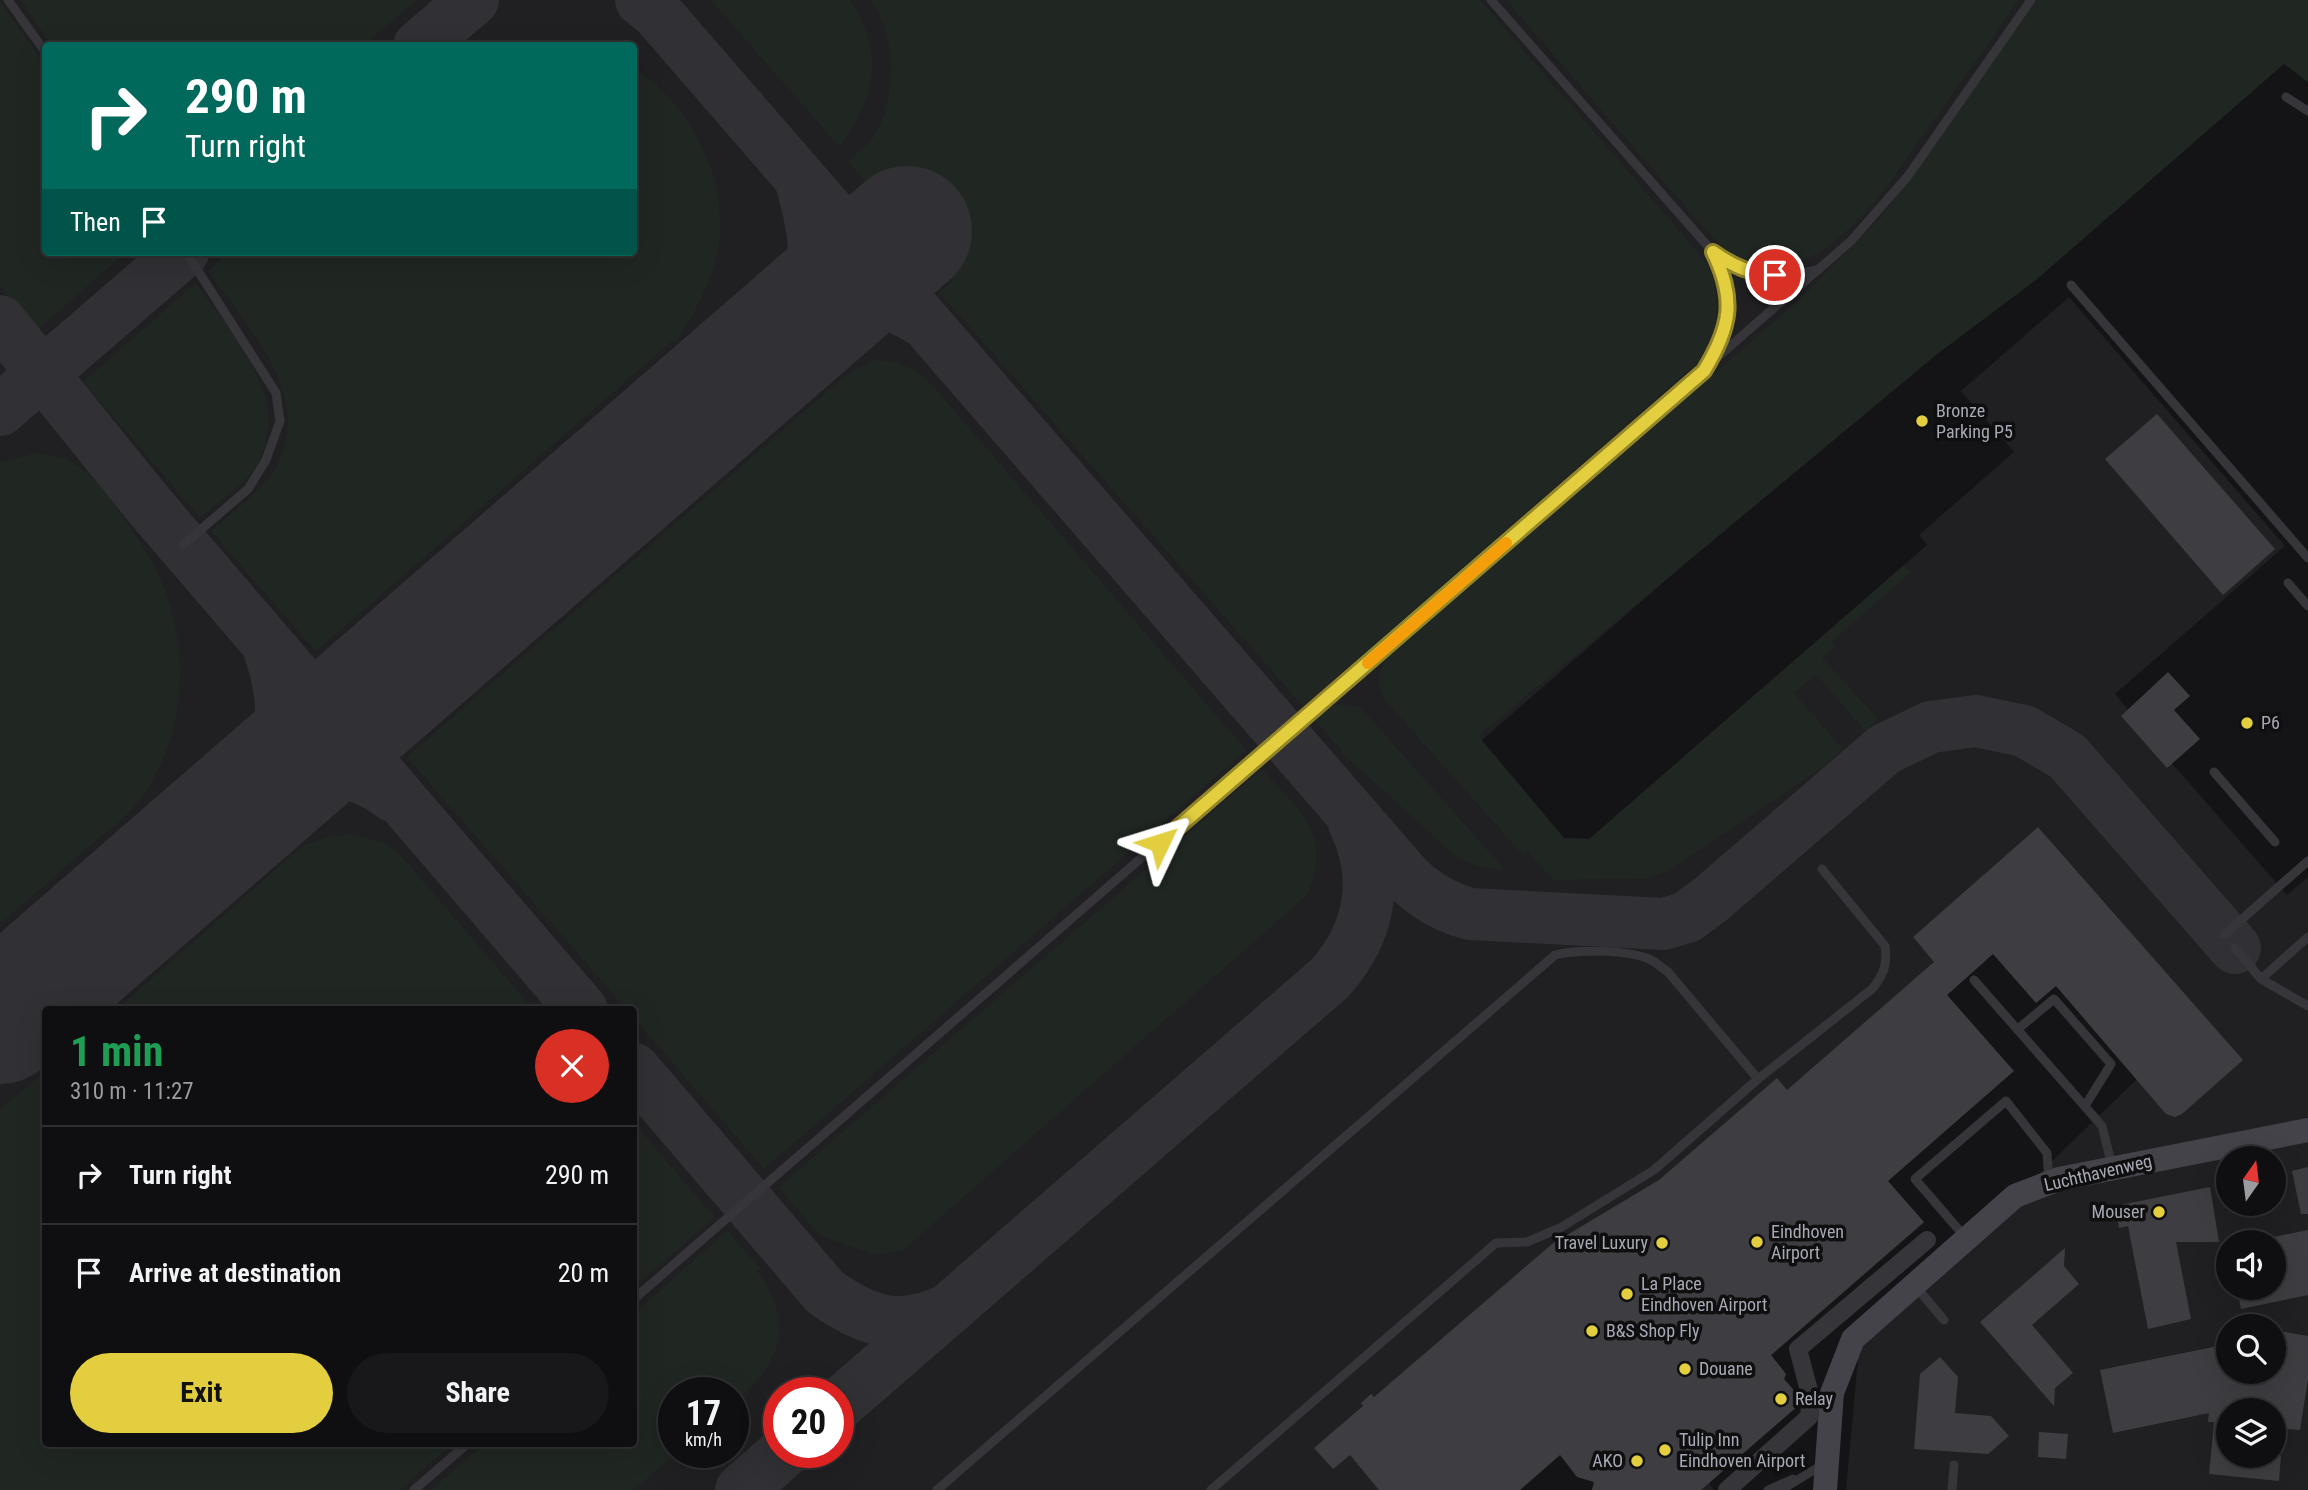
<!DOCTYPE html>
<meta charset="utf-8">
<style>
body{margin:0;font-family:"Roboto Condensed",sans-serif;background:#181719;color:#f1f3f6;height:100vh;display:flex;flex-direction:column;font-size:26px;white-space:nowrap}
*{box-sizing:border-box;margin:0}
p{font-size:23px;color:#9b9c9f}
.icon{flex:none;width:38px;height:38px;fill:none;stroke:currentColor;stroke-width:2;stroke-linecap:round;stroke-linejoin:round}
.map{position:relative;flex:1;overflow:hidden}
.drawer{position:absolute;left:42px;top:1006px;width:595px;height:441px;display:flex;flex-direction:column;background:#0f0e10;border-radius:7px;box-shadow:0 7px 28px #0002,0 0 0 2px #2f2e30}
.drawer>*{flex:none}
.top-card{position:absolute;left:42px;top:42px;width:595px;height:214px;border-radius:7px;box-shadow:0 7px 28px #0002,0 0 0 2px #2f2e30;background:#00695c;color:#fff;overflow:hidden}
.needle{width:46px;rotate:14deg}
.tools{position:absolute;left:2216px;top:1146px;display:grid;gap:14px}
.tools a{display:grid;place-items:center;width:70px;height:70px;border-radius:50%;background:#0f0e10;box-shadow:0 7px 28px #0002,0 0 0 2px #2f2e30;font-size:35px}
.speed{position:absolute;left:658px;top:1377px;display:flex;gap:14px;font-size:35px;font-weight:700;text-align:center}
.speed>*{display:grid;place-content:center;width:91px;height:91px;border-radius:50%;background:#0f0e10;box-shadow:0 7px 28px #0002,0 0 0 2px #2f2e30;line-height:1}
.speed small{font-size:18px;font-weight:400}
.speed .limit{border:10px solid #d22;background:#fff;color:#111}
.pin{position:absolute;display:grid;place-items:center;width:60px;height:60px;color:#fff;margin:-30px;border:4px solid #fff;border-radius:50%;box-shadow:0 2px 7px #0007}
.me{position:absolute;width:77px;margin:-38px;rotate:49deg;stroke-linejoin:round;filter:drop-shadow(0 0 5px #0008)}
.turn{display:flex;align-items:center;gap:24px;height:147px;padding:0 28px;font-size:32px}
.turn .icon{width:91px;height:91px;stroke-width:2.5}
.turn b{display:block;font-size:49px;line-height:60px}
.then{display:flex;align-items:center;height:66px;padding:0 28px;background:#0003;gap:14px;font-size:26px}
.round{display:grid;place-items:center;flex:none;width:74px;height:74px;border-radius:37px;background:#181719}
.head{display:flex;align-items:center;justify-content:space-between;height:119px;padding:0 28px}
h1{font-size:42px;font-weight:700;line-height:52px;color:#1e9e55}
.cta{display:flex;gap:14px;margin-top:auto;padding:14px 28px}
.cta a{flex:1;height:80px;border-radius:42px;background:#e2ce3f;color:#111;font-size:28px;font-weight:700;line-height:80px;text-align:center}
.cta a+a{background:#181719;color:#f1f3f6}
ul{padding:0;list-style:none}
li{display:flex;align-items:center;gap:21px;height:98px;padding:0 28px;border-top:2px solid #2f2e30}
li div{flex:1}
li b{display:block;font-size:26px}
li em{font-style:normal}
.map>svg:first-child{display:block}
.built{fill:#202022;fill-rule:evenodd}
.green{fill:#202722}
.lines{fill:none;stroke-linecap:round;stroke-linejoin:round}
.taxiway{stroke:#313034;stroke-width:52}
.runway{stroke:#313034;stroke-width:130}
.building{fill:#3e3e42}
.lane{stroke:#35353a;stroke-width:9}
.street{stroke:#35353a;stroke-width:18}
.secondary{stroke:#434349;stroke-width:24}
.route-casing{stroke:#938629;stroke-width:18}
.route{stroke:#e2ce3f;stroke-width:12}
.slow{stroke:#f59e0b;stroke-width:12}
.poi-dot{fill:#e2ce3f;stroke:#0f0f10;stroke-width:2.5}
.labels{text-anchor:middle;stroke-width:7;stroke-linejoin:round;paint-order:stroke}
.poi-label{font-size:18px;fill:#a6a8b4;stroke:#0f0f10;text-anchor:start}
.street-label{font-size:18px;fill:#a6a8b4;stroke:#0f0f10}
</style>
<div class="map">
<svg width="2308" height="1490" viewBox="0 0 2308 1490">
<rect width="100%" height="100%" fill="#141315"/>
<path class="built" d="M0,0h2286l22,22 -826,718 82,98 26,1 337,-294 -8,-10 95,-83 -53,-61 108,-94 216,249 -170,148 13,16 -7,6 45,49 4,-4 117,134 21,-18v613h-462l13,-142 344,-333 -165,-188 -125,110 43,50 -9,8 66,76 -125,110 36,42 -157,136 17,13v7l19,22 -94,82 5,7h-122l3,-6 -8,-9 -6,3 -6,-3 -9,-25 -46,40h-1520zM46,46h588v206h-588zM46,1010h588v434h-588zM2228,1158h45v46h-45zM2228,1242h45v46h-45zM2228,1326h45v46h-45zM674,1393h59v59h-59zM779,1393h59v59h-59zM2228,1410h45v46h-45z"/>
<g class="green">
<path d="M21,0h396l-54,45 -311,1z"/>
<path d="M711,0h139c34,51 27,100 -11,146z"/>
<path d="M871,0h609l227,263c16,37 13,68 -11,101l-393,342 -364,-414 14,-11 -3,-4 6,-6 -84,-95 -7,5 -17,-20c8,-8 21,-16 27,-26 22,-39 22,-98 -4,-135z"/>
<path d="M1506,0h513l-137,193c-47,55 -102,108 -170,44z"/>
<path d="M2037,0h271v82l-24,-18 -248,216 -100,75 -458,381 86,102 25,1 315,-274 7,7 -80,70 4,5 -13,11 56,61 -13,12 -49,-57 -22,19 49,56 -24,21 -152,101 -18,7 -96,2 -26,-29 -4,4 -138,-155c-10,-15 -7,-26 1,-41l412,-358 82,-82z"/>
<path d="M0,1l45,65 1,186h80l-88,77 -38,-43z"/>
<path d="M634,69c53,32 90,102 86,164 -3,41 -23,76 -44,109l-4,-1 -356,310 -105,-120c21,-19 51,-40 65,-64 40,-69 -31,-144 -68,-196l21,-19h405z"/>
<path d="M196,283c35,50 96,114 63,178 -12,23 -40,40 -59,56l-117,-135z"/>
<path d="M875,360c23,1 41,8 57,25l314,365 -482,419 -130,-151v-8h-7l-220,-253 443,-385z"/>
<path d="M36,453c11,3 26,4 36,9 29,18 53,57 71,85 50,79 52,188 -11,262 -11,13 -27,23 -40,35 -31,26 -61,53 -92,80v-461z"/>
<path d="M1341,704l19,4 7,7 138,155 -24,-3 -22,-8 -110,-100 -34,-39 15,-13z"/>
<path d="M1262,769c37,42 72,66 45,126l-405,356 -29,3 -54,-19 -40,-48z"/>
<path d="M352,834l35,10 15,13 132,153h-418l187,-164 25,-9z"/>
<path d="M45,1071l1,373h406l-53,46h-399v-380z"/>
<path d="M634,1124l80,93 -80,70z"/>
<path d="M727,1231l33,37 -3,3c40,55 23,92 -24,133v-11h-59v59l3,1 -44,37h-202l53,-46h150v-130z"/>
</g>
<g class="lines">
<g class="taxiway">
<path d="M641,0l15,12 752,867c20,18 37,28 62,35l194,10 23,-7 23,-17 175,-151 46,-22 45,-6 48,10 43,25 168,192"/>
<path d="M419,46l54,-46"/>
<path d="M801,182c20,73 19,92 -20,157 55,-37 77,-56 140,-19"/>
<path d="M0,321l152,188 430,501"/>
<path d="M0,410l183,-158"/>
<path d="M244,807c14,-9 41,-32 56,-35 32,-8 69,5 93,24"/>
<path d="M244,807c35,-62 49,-86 25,-158"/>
<path d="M634,1069l191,223c42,30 76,41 124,17"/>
<path d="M838,1405l492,-427c40,-45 51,-100 24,-155"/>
<path d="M741,1490l43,-38"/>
</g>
<path class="runway" d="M0,1019l907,-788"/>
</g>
<g class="building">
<path d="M2157,414l118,135 -52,46 -118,-136z"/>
<path d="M2168,672l22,24 -16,14 26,29 -33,29 -46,-52z"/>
<path d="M2038,827l205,233 -61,54 -7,3 -9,-3 -110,-128 -20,17 -43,-49 -46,41 67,76 -126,110 36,41 -153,133 15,19 -2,5 15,17v9l-98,85h-109l2,-8 -17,-5 -17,-22 -40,35h-141l-29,-35 -17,14 -19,-21 49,-42 -2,-3 10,-9 3,3 178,-153 107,-64 118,-102 10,12 147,-128 -21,-25z"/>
<path d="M2308,1167v47h-7l-9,-43z"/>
<path d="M2210,1187l9,55h-43l15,77 -43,10 -20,-103 -9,2 -4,-22z"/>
<path d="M2308,1230v65l-67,14 -4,-21h36v-51z"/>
<path d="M2065,1248l-1,18 15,18 -47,41 41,48 -18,15 -1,18 -74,-84z"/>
<path d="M2273,1330l35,6v43l-8,51 -27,-2v-18h-45v46h53l-2,25 -70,-7 5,-52h-6l1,-9 -96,20 -13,-63 128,-26v28h45z"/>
<path d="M1940,1357l18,20 -3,36 36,3 18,20 -21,18 -74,-5 6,-75z"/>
<path d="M2039,1432l29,2 -2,25 -28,-2z"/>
</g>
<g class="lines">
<g class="lane">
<path d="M8,0l38,53"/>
<path d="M1491,0l222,252c34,24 65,26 105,18"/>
<path d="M2286,97l22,14"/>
<path d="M2071,285l237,273"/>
<path d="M1709,362c24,-38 24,-69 4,-108"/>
<path d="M183,545l65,-56 18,-29 14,-39 -4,-28 -90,-141"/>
<path d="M2288,583l20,23"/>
<path d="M2214,772l61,70"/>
<path d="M2224,935l84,-74"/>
<path d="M2235,948l26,31 47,27"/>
<path d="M2261,979l47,-42"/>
<path d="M1974,980l128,146 10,40"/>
<path d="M2018,1029l36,-30 57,65 -26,42"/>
<path d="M1965,1237l-50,-58 91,-78 41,52 2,28"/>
<path d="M1916,1287l28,33"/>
<path d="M634,1299l1217,-1058 57,-65 123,-176"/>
<path d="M414,1490l53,-46"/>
<path d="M937,1490l618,-535c23,-6 73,-5 94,4 7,3 13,9 19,13l90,107"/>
<path d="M1211,1490l285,-247 31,-1 33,-14 94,-58 104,-91 114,-90c11,-13 16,-25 13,-43l-63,-77"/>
<path d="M1768,1490l25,-11"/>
<path d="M1781,1490l41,-25"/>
<path d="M1952,1490l2,-25"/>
</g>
<path class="street" d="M1727,1490l82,-73 2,-19 -13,-49 129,-109"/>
<path class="secondary" d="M1825,1490l7,-97 21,-54 162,-143 44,-17 249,-49"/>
</g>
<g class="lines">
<g class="route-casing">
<path id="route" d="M1160,843l544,-472c27,-44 32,-72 9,-119 20,14 37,22 62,23"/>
</g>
<use href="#route" class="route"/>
<path class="slow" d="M1368,663l138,-120"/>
</g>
<g class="poi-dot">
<circle cx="1922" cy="421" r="7"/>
<circle cx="2247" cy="723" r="7"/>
<circle cx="2159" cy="1212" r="7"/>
<circle cx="1757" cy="1242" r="7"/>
<circle cx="1662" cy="1243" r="7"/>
<circle cx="1627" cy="1294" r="7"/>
<circle cx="1592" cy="1331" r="7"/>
<circle cx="1685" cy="1369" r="7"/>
<circle cx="1781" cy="1399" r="7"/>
<circle cx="1665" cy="1450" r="7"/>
<circle cx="1637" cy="1461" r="7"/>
</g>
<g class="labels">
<g class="poi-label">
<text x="1936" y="417">Bronze<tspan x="1936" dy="21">Parking P5</tspan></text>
<text x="2261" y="729">P6</text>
<text x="2145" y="1218" text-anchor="end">Mouser</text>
<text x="1771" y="1238">Eindhoven<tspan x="1771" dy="21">Airport</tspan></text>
<text x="1648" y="1249" text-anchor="end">Travel Luxury</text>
<text x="1641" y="1290">La Place<tspan x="1641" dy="21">Eindhoven Airport</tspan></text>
<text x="1606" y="1337">B&amp;S Shop Fly</text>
<text x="1699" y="1375">Douane</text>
<text x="1795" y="1405">Relay</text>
<text x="1679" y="1446">Tulip Inn<tspan x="1679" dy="21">Eindhoven Airport</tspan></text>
<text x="1623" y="1467" text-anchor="end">AKO</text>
</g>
<g class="street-label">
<text transform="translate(2098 1173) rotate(-13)" y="6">Luchthavenweg</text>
</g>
</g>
</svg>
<div class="tools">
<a><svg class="needle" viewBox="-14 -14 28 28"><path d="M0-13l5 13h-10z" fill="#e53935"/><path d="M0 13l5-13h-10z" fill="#9b9c9f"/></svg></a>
<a><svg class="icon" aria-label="sound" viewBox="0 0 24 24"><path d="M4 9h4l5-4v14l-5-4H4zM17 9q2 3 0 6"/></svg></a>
<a><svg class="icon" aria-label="search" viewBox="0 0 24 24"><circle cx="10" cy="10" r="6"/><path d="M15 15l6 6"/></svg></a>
<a><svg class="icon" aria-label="layers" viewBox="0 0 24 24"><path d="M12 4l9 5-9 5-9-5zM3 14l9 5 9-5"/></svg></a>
</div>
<div class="speed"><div>17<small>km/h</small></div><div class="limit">20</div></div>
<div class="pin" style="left:1775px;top:275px;background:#d93025"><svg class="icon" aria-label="arrive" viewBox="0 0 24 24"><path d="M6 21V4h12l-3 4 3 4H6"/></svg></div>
<svg class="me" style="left:1160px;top:843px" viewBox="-20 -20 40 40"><path d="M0-17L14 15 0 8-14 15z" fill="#e2ce3f" stroke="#fff" stroke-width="4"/></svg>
<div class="top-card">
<div class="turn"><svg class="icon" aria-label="right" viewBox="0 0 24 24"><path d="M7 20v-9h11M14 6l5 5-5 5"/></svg><div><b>290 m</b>Turn right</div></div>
<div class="then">Then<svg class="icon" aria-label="arrive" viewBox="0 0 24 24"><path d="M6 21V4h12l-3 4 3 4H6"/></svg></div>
</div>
<section class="drawer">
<div class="head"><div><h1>1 min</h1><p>310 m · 11:27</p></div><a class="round" style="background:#d93025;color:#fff"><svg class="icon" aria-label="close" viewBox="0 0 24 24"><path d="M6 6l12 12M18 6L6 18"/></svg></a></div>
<ul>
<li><svg class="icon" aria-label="right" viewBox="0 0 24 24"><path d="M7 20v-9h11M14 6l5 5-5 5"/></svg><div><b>Turn right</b></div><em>290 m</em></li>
<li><svg class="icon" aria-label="arrive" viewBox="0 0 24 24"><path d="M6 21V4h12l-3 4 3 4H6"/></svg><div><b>Arrive at destination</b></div><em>20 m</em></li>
</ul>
<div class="cta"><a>Exit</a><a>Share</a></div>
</section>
</div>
